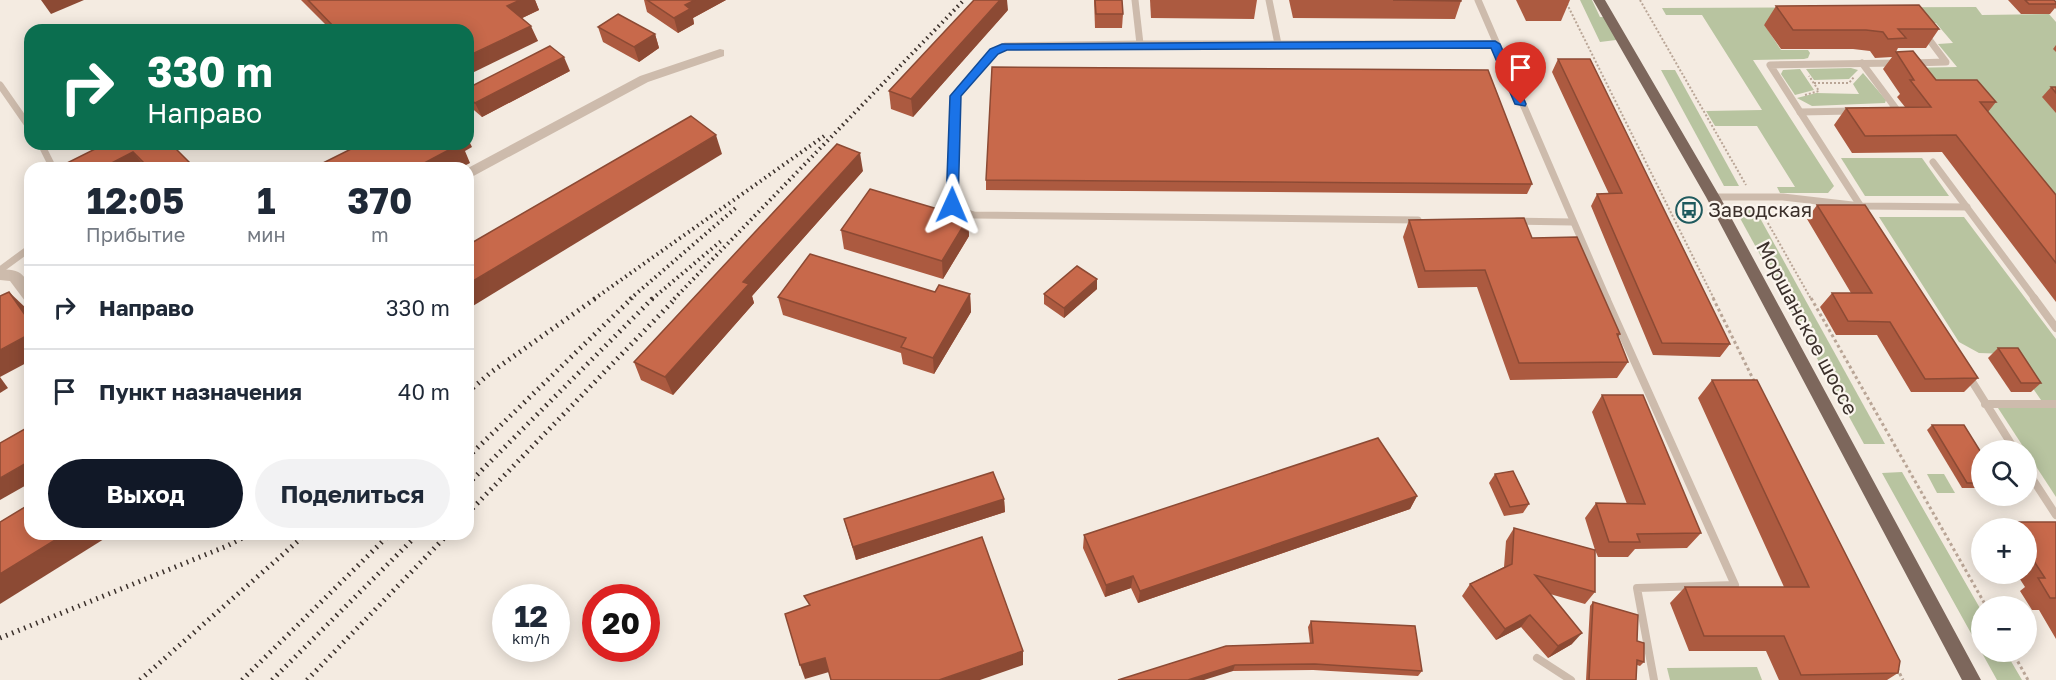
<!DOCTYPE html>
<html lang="ru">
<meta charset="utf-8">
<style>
body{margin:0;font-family:"Golos Text",sans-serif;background:#f2f2f3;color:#1f2937;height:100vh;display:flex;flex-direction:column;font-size:22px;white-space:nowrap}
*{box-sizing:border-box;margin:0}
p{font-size:20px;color:#747a83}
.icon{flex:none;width:33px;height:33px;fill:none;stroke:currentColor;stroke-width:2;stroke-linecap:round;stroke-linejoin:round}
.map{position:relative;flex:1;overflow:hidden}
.sheet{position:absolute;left:24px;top:162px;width:450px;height:378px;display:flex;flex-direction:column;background:#fff;border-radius:18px;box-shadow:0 3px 15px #0003}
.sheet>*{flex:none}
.top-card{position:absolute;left:24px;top:24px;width:450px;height:126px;border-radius:18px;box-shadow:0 3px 15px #0003;background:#0b6e4f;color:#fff;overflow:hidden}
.buttons{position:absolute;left:1971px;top:440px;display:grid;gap:12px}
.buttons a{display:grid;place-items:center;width:66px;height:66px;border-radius:50%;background:#fff;box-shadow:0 3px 15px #0003;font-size:30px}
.speed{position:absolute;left:492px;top:584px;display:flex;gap:12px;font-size:30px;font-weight:700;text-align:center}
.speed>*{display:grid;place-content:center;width:78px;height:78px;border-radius:50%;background:#fff;box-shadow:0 3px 15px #0003;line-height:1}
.speed small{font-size:15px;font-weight:400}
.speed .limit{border:9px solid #d22;background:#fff;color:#111}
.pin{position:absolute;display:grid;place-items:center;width:51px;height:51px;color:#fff;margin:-62px -26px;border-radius:50% 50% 50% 0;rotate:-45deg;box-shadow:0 0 6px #0007}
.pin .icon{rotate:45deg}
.me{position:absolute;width:66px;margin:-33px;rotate:1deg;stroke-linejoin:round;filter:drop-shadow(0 0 4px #0008)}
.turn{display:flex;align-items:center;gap:21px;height:126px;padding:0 24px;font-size:27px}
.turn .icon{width:78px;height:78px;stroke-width:2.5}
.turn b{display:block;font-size:42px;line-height:51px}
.eta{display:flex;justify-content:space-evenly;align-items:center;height:102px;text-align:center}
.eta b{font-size:36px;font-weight:700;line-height:42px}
.action{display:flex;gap:12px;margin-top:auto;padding:12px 24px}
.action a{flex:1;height:69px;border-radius:36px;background:#111827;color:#fff;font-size:24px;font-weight:700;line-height:69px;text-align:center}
.action a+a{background:#f2f2f3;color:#1f2937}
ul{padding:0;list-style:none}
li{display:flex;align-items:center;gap:18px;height:84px;padding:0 24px;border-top:2px solid #e0e1e3}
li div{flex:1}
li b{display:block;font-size:22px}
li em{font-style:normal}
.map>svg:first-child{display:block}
.green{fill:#b8c4a0}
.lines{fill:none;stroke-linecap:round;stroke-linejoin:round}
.path-far1{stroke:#b9a596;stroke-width:2;stroke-dasharray:2 2;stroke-linecap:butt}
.path{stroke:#b9a596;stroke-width:3;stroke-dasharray:3 3;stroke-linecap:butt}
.service-far1{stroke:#cdbbac;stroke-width:7}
.service{stroke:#cdbbac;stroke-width:8}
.minor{fill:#cdbbac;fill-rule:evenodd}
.primary{fill:#7d675c;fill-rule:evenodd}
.rail-far1{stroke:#3b302b;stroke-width:4;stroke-dasharray:1.5 4;stroke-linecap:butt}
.rail{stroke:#3b302b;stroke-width:5;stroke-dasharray:1.5 5;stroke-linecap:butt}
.wall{fill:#ac5a40}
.shaded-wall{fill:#8c4a34}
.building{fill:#c8694b;stroke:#8c4a34;stroke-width:1.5}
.route{fill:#1a73e8;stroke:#114b97;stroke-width:1.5}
.labels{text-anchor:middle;stroke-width:4.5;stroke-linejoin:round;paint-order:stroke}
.poi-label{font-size:20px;fill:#3b302b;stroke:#fbf5ee;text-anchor:start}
.street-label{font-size:20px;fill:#3b302b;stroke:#fbf5ee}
</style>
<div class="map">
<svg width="2056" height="680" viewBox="0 0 2056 680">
<rect width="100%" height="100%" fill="#f4ebe1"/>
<g class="green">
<path d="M1580,0h12l8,17h8l10,20 -2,3 -16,2z"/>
<path d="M1976,7l6,8 67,-1 7,8v178l-150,-132 51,-1 -19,-23 15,-1 -17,-20 -172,1 17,26h27l2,3 -2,5 -4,1 -51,1 81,126 -6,7h-48l-3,-6h18l-38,-61h-42l-9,-15 56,-1 -60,-95h-36l-4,-7z"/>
<path d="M1851,68l7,2 -9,9 -35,1 -8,-11z"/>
<path d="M1800,69l14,21 -19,5 -14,-21 2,-4z"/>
<path d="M1661,70h14l64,116h-15z"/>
<path d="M1863,73l23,27 -1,3 -73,3 -15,-8 19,-5 43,1 -6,-10z"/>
<path d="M1841,158h81l27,38h-84z"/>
<path d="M1735,209h20l130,235h-21z"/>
<path d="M1879,217h85l92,122v61h-15l-32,-46 -30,-1 -20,-11z"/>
<path d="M1998,408h58v89z"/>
<path d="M1902,472l79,138 1,41h23l17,29h-25l-115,-207z"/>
<path d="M1927,474h17l11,19h-18z"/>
<path d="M1757,667l5,13h-92l-3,-12z"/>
</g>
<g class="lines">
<g class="path-far1">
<path d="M1565,0l149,299"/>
<path d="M1640,0l106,185"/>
<path d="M1814,83h35l5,-6"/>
<path d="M1805,95l14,-4 -10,-15"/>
<path d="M1760,209l51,90"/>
</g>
<g class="path">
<path d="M1713,298l42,85"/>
<path d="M1811,298l175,308"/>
<path d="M2012,651l16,29"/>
<path d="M1897,668l6,12"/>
</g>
<g class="service-far1">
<path d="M1135,0l5,44h355"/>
<path d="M1269,0l9,44"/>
<path d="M1478,0l129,299"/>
<path d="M1140,44l-135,2 -11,6 -39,44 -4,102 4,11 19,6 444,5"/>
<path d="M1862,63l35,47h-6"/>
<path d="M1912,63l34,-1 -21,-28"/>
<path d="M0,85l30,43"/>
<path d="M1800,112l52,-1"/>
<path d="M41,144l12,24"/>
<path d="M1933,162l102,137"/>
<path d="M1713,197h70l78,9 106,1"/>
<path d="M1865,213l-95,-148 127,-2"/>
<path d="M1517,221l55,1"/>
<path d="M0,270l30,-22"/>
</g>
<g class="service">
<path d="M1606,298l129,287 -98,3 17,92"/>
<path d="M2034,298l22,30"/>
<path d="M1968,375l47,75"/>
<path d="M1985,404h71"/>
<path d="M2026,469l30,46"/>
<path d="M1537,658l34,22"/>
</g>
<g class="minor">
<path d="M720,49l4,1v6l-76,26 -180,97v-11l172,-92z"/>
<path d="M0,270c25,-3 30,12 30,32l-5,-1 -15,-20 -10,-1z"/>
</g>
<path class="primary" d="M1593,0h12l115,197 261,483h-19l-256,-483z"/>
<g class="rail-far1">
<path d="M594,299l233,-165"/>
<path d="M630,299l108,-93"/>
<path d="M652,299l69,-58"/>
<path d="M674,299l290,-299"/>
</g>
<g class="rail">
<path d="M468,392l22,-19 106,-75"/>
<path d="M468,457l164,-159"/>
<path d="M468,484l185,-186"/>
<path d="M468,513l208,-215"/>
<path d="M0,638l227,-92 23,-12"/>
<path d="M140,680l166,-146"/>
<path d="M242,680l148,-146"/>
<path d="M272,680l146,-146"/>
<path d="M307,680l141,-146"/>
</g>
</g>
<g class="wall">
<path d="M301,0h234l4,10 -17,8 16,23 -70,-11h-137z"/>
<path d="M644,0h82l-33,18 1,6 -16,9 -31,-21z"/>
<path d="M1094,0h28l1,14 -1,14h-27z"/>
<path d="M1150,0h107l-3,19 -103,-1z"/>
<path d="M1289,0h172v1l-6,18 -162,-1z"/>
<path d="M1516,0h54l-9,21h-35z"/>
<path d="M2008,0h46l2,2v7l-1,-1 -5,6h-29z"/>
<path d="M1776,6l163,23 -13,19h-28l-2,4 40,28 60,22 -8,10 68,83v107l-114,-150 -90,1 -18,-28 12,-17 59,-1 -8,-10 3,-3 -17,-25 9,-12 -17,1 -5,-7 -17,-2h-72l-17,-24z"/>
<path d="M1008,10l-95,107 -22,-8 -2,-18z"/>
<path d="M598,27l57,7 4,14 -20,14 -36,-20z"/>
<path d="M2056,45v7l-3,-3z"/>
<path d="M1558,59l172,285 -10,13 -67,-2 -62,-149 6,-12h12l-57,-122z"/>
<path d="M570,71l-88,46 -14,-12v-17z"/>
<path d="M2051,87l5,6v20l-14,-16z"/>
<path d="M105,144l90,24h-49l-1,-1 -2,1h-72z"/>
<path d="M863,171l-111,125 2,7 -81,92 -32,-15 -7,-18z"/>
<path d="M986,180l546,4 -5,10 -541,-4z"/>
<path d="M1817,205l161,173 -14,14h-53l-34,-57h-41l-16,-28 12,-14h19l-44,-74z"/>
<path d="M968,218l1,18 -26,43 -99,-30 -3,-19z"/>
<path d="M1409,220l123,18 88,96 -2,3 10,25 -11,16 -107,2 -33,-93 -59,1 -15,-51z"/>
<path d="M1097,289l-33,29 -20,-14v-10z"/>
<path d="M935,292l35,2 1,18 -37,62 -31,-10 -2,-11 -118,-38 -5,-18z"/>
<path d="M1998,348l43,35 -10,9h-20l-23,-34z"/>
<path d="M1712,380l186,293 -11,7h-108l-13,-29h-77l-19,-48 15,-16h99l-86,-189z"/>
<path d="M1602,395l99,138 -14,15 -52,1 -7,8h-30l-3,-7v42l-10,12 -35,-10 22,50 -24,14 -27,-31 -25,13 -34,-44 8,-12 34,-17 2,-26 8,-13 81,22 -10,-32 11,-15 31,1 -35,-92z"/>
<path d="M1932,425l50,29v34h-20l-35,-58z"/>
<path d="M1495,474l34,30 -6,9 -19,3 -15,-33z"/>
<path d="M1417,496l-7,13 -272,94 -7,-15 -26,9 -22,-49 1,-13z"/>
<path d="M1004,499l1,13 -149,48 -12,-41z"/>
<path d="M2010,522h46v117l-17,-29h-7l-12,-19 5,-4 -9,-14h10v-45h-23z"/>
<path d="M1593,602l44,39 7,21 -4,4 -3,-1 -1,15h-50l4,-74z"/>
<path d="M1311,621l111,50 -4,5 -105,-6 -80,1 -115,9 192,-37 -2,-16z"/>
</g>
<g class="shaded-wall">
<path d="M41,0h43l-33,14z"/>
<path d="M520,0h15l4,10 -25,12 -7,-16z"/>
<path d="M695,0h31l-33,18 1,6 -16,9 -4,-15 11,-13z"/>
<path d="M1000,0h7l1,10 -95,107 -2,-18z"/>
<path d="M400,26l2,4h-12z"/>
<path d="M531,26l7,15 -70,34v-19z"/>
<path d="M655,34l4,14 -20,14 -5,-15z"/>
<path d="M564,57l6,14 -88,46 -7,-14z"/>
<path d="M716,135l6,19 -254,155v-25z"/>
<path d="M468,139l4,8 -7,4 5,12 -10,5h-45l41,-24h12z"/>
<path d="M133,152l12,15 -2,1h-41z"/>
<path d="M860,153l3,18 -111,125 2,7 -81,92 -8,-18 78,-95z"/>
<path d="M968,218l1,18 -26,43 -1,-18z"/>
<path d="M1097,279v10l-33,29v-10z"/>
<path d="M9,292l18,17 3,4v9z"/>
<path d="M970,294l1,18 -37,62 -1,-16z"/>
<path d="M30,334v27l-30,16v-27z"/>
<path d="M0,377l8,11 -8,5z"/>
<path d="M30,461v22l-30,17v-22z"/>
<path d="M1417,496l-7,13 -272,94 2,-12z"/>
<path d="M1004,499l1,13 -149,48 -3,-13z"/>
<path d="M65,534h47l-112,70v-30z"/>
<path d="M1133,576l-2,12 -26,9 1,-12z"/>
<path d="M1530,615l-9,12 -25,13 9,-11z"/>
<path d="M1582,633l-10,11 -24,14 10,-12z"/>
<path d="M1023,651v14l-43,15h-41z"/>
<path d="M825,658l4,14 -24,7 -5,-14z"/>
<path d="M1235,665l-2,6 -29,9h-16z"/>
</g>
<g class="building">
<path d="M308,0h212l-13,6 24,20 -63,30v-26h-64l-4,-4 -10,4h-53z"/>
<path d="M647,0h48l-10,5 5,4 -16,9z"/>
<path d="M974,0h26l-89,99 -22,-8z"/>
<path d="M1095,0h27l1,14h-27z"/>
<path d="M1393,0h68v1z"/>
<path d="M2025,0h29l2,2v2h-27z"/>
<path d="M1919,5l20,24h-41l8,9 -18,1 -5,-7 -17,-2h-73l-17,-24z"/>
<path d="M618,14l37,20 -21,13 -36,-20z"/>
<path d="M550,46l14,11 -89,46 -7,-6v-9z"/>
<path d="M1913,51l23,29h41l19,22h-16l76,93v68l-100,-128 -91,1 -19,-28 85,-1 -21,-27h4l-18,-28z"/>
<path d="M1558,59h32l140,285 -68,-1 -65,-149 25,-1z"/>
<path d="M992,67l496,3 44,114 -546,-4z"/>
<path d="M2051,87h5v6z"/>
<path d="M691,116l25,19 -248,149v-39z"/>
<path d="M105,144h66l24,24h-46l-16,-16 -31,16h-31l-4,-5z"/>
<path d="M361,144h99l-45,24h-102z"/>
<path d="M837,144l23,9 -117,129 6,2 -84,93 -31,-15z"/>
<path d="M870,189l98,29 -26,43 -101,-31z"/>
<path d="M1817,205h48l113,173 -53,1 -35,-57 -42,-1 -16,-28h40z"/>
<path d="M1524,218l8,20 45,-1 43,97h-3l11,28 -109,1 -34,-93 -60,1 -16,-51z"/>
<path d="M810,254l125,38 4,-7 31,9 -37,64 -32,-11 5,-9 -128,-41z"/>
<path d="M1077,266l20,13 -33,29 -20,-14z"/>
<path d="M9,292l21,30v12l-30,16v-54z"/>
<path d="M1998,348h20l23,35h-20z"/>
<path d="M1712,380h45l143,281 -2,12 -97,2 -17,-39h-80l-19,-49h124z"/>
<path d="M1602,395h41l58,138 -64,1 3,8h-31l-13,-39 49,1z"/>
<path d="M1932,425h32l18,29v29h-15z"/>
<path d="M30,426v35l-30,17v-35z"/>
<path d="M1378,438l39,58 -277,95 -7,-15 -27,9 -22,-50z"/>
<path d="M1513,471l16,33 -19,3 -15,-33z"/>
<path d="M993,472l11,27 -151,48 -9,-28z"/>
<path d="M30,504v30h35l-65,40v-52z"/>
<path d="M2010,522h46v76h-6l-12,-20h7l-19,-29v-21h-12z"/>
<path d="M1514,528l81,22v42l-60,-17 47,58 -24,13 -28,-31 -25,14 -35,-45 42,-20z"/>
<path d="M982,537l41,114 -84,29h-108l-6,-22 -25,7 -15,-51 25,-9 -6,-9z"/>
<path d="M1593,602l45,13 -1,26 7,2v19l-7,-2 -1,20h-47z"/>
<path d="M1311,621l104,5 7,45 -107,-7 -80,1 -47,15h-70l108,-34 87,-3z"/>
</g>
<path class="route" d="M1495,41l5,3 26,60 -1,2 -10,-2 -24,-56 -484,2 -9,4 -37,42 -3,109 -6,4 -6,-4 4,-109 40,-47 12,-5z"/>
<defs>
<g id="bus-ring" transform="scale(1.35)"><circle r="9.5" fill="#fbf5ee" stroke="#1f5a5e" stroke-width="1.5"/><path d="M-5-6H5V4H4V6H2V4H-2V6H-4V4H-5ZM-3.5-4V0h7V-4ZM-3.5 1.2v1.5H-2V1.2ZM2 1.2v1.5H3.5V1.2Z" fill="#1f5a5e"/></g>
</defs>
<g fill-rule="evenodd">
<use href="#bus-ring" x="1689" y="210"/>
</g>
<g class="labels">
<g class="poi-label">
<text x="1708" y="217">Заводская</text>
</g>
<g class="street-label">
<text transform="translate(1807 328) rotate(62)" y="7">Моршанское шоссе</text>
</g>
</g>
</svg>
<div class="buttons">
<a><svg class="icon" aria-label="search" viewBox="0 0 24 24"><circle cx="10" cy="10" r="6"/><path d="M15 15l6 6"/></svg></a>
<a>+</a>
<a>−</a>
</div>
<div class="speed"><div>12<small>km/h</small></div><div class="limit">20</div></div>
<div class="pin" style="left:1521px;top:104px;background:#d93025"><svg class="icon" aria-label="arrive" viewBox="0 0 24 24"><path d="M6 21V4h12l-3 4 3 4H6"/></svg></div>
<svg class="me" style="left:952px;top:205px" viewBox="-20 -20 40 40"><path d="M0-17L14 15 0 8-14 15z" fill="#1a73e8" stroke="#fff" stroke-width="4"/></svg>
<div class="top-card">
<div class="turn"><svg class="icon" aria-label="right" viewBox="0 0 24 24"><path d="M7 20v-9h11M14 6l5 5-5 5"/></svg><div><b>330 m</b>Направо</div></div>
</div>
<section class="sheet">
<div class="eta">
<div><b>12:05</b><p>Прибытие</p></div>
<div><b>1</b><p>мин</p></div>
<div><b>370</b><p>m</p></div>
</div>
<ul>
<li><svg class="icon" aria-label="right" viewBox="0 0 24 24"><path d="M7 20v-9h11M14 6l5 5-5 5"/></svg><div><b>Направо</b></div><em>330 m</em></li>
<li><svg class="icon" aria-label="arrive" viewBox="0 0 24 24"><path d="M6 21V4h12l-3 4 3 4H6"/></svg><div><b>Пункт назначения</b></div><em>40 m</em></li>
</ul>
<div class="action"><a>Выход</a><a>Поделиться</a></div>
</section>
</div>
